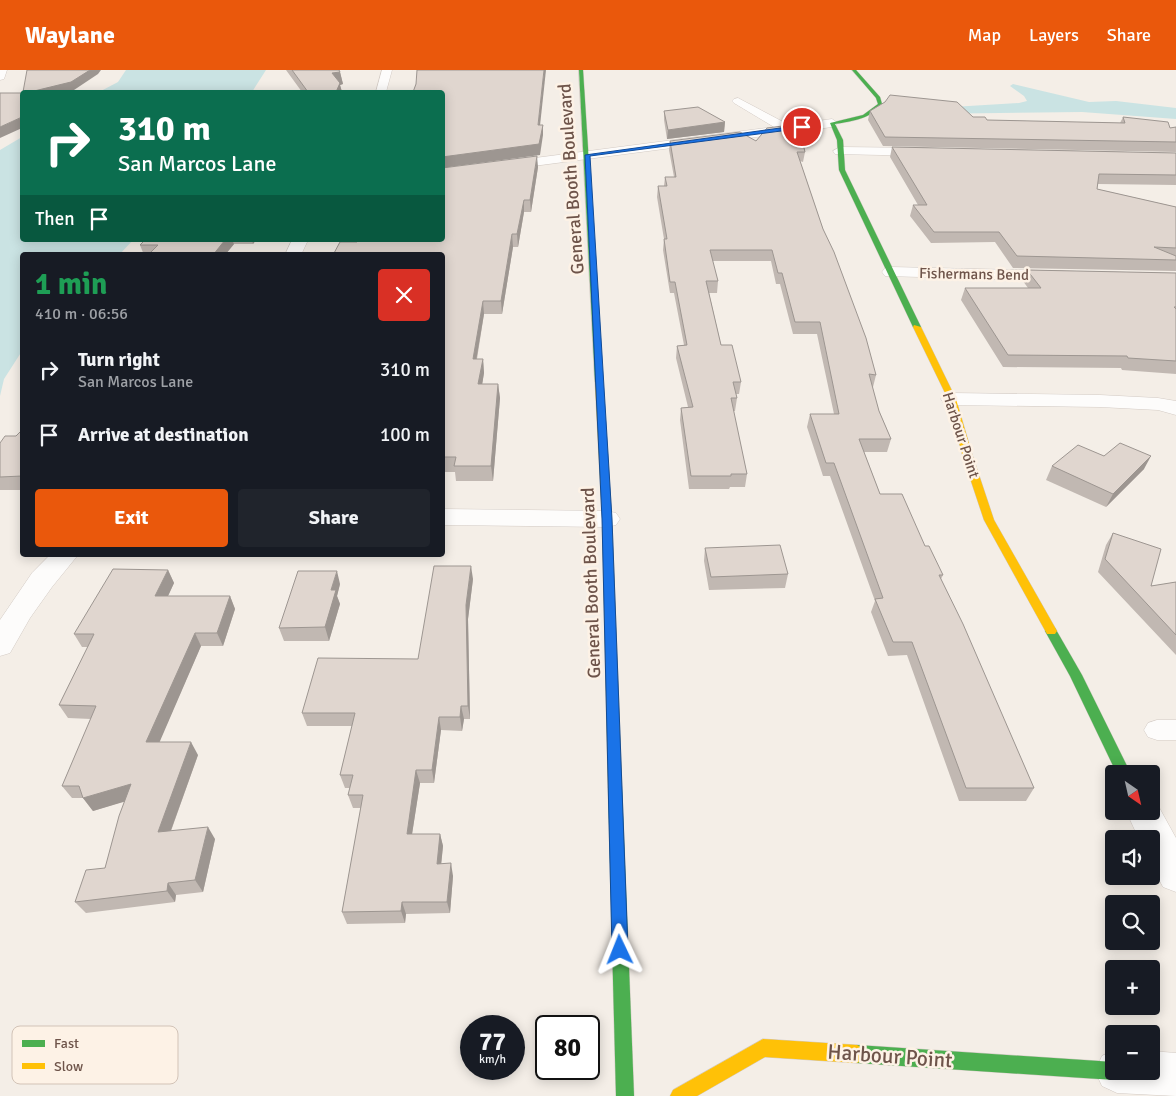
<!DOCTYPE html>
<meta charset="utf-8">
<style>
body{margin:0;font-family:Signika,sans-serif;background:#20242c;color:#f1f3f6;height:100vh;display:flex;flex-direction:column;font-size:19px;white-space:nowrap}
*{box-sizing:border-box;margin:0}
p{font-size:16px;color:#9ea1a6}
.icon{flex:none;width:28px;height:28px;fill:none;stroke:currentColor;stroke-width:2;stroke-linecap:round;stroke-linejoin:round}
.map{position:relative;flex:1;overflow:hidden}
.side{position:absolute;left:20px;top:182px;width:425px;height:305px;display:flex;flex-direction:column;background:#171b24;border-radius:5px;box-shadow:0 2px 12px #0003}
.side>*{flex:none}
.guide{position:absolute;left:20px;top:20px;width:425px;height:152px;border-radius:5px;box-shadow:0 2px 12px #0003;background:#0b6e4f;color:#fff;overflow:hidden}
.needle{width:32px;rotate:146deg}
.controls{position:absolute;left:1105px;top:695px;display:grid;gap:10px}
.controls a{display:grid;place-items:center;width:55px;height:55px;border-radius:5px;background:#171b24;box-shadow:0 2px 12px #0003;font-size:25px}
.speed{position:absolute;left:460px;top:945px;display:flex;gap:10px;font-size:25px;font-weight:700;text-align:center}
.speed>*{display:grid;place-content:center;width:65px;height:65px;border-radius:50%;background:#171b24;box-shadow:0 2px 12px #0003;line-height:1}
.speed small{font-size:12px;font-weight:400}
.speed .limit{border:2px solid #111;border-radius:8px;background:#fff;color:#111}
.pin{position:absolute;display:grid;place-items:center;width:42px;height:42px;color:#fff;margin:-21px;border:2px solid #fff;border-radius:50%;box-shadow:0 1px 5px #0007}
.me{position:absolute;width:55px;margin:-28px;rotate:358deg;stroke-linejoin:round;filter:drop-shadow(0 0 4px #0008)}
.turn{display:flex;align-items:center;gap:18px;height:105px;padding:0 15px;font-size:22px}
.turn .icon{width:65px;height:65px;stroke-width:2.5}
.turn b{display:block;font-size:35px;line-height:42px}
.then{display:flex;align-items:center;height:48px;padding:0 15px;background:#0003;gap:10px;font-size:19px}
.round{display:grid;place-items:center;flex:none;width:52px;height:52px;border-radius:5px;background:#20242c}
.head{display:flex;align-items:center;justify-content:space-between;height:85px;padding:0 15px}
h1{font-size:30px;font-weight:700;line-height:38px;color:#1e9e55}
.action{display:flex;gap:10px;margin-top:auto;padding:10px 15px}
.action a{flex:1;height:58px;border-radius:5px;background:#ea580c;color:#fff;font-size:20px;font-weight:700;line-height:58px;text-align:center}
.action a+a{background:#20242c;color:#f1f3f6}
ul{padding:0;list-style:none}
li{display:flex;align-items:center;gap:15px;height:65px;padding:0 15px}
li div{flex:1}
li b{display:block;font-size:19px}
li em{font-style:normal}
header{display:flex;align-items:center;gap:30px;box-sizing:border-box;height:70px;padding:0 25px;background:#ea580c;color:#fff}
header strong{font-size:24px}
nav{display:flex;gap:28px;margin-inline-start:auto;font-size:18px}
.map>svg:first-child{display:block}
.water{fill:#cae3e3}
.lines{fill:none;stroke-linecap:round;stroke-linejoin:round}
.lane-casing{stroke:#d3cbc5;stroke-width:1}
.street-casing{stroke:#d3cbc5;stroke-width:1}
.fast-casing{stroke:#d2cac4;stroke-width:1}
.slow-casing{stroke:#d2cac4;stroke-width:1}
.lane{fill:#fdfcfb;fill-rule:evenodd}
.street{fill:#fdfcfb;fill-rule:evenodd}
.fast{fill:#4caf50;fill-rule:evenodd}
.slow{fill:#ffc107;fill-rule:evenodd}
.wall{fill:#c1b8b2}
.shaded-wall{fill:#9d9691}
.building{fill:#e0d6cf;stroke:#9d9691}
.route{fill:#1a73e8;stroke:#114b97}
.labels{text-anchor:middle;stroke-width:5;stroke-linejoin:round;paint-order:stroke}
.far-street-label{font-size:15px;fill:#6e544a;stroke:#fdf2e6}
.street-label{font-size:18px;fill:#6e544a;stroke:#fdf2e6}
.near-street-label{font-size:21px;fill:#6e544a;stroke:#fdf2e6}
.key{fill:#fdf2e6;stroke:#d2c3b7;stroke-width:1}
.key-label{font-size:14px;fill:#6e544a}
</style>
<header>
<strong>Waylane</strong>
<nav><a>Map</a><a>Layers</a><a>Share</a></nav>
</header>
<div class="map">
<svg width="1176" height="1026" viewBox="0 0 1176 1026">
<rect width="100%" height="100%" fill="#f4eee7"/>
<g class="water">
<path d="M126,0h140l-14,22h-153l19,-10z"/>
<path d="M1013,14l76,18 27,-1 60,7v11l-94,-7 -156,2 -7,-5 100,-6 8,-2 -3,-5 -14,-10z"/>
<path d="M22,67v103h111l-14,15h-97v96l-18,28 -4,17v-246z"/>
</g>
<g class="lines">
<g class="lane-casing">
<path id="lane" d="M1157,650h19v20h-19l-9,-3 -4,-7 4,-7z"/>
</g>
<g class="street-casing">
<g id="street">
<path d="M0,0h7l-3,9 -4,1z"/>
<path d="M382,0h10l-6,22h-10z"/>
<path d="M738,28l51,27 43,-6 6,4 -6,4 -390,51v-8l332,-43 -40,-24 -2,-2 2,-2z"/>
<path d="M840,77l88,1 7,4 -7,4 -93,-2 -2,-3z"/>
<path d="M292,170h16l-7,15h-16z"/>
<path d="M891,197l171,4 6,1 3,4 -3,4 -6,1 -177,-5 -3,-4 3,-4z"/>
<path d="M952,323l148,2 58,3 18,3v14l-18,-5 -58,-3 -148,-2 -8,-1 -3,-5 3,-5z"/>
<path d="M442,439l165,2 9,2 4,6 -4,6 -9,2 -165,-2z"/>
<path d="M50,485h28l-26,32 -22,31 -20,35 -10,3v-36l32,-47z"/>
<path d="M1151,728l4,2 21,38v54l-13,-5 -12,-23v-25h-12l-13,-28h25z"/>
<path d="M1114,980v21h37v-20l25,2v43l-59,-3 -15,-7 -7,-15 7,-15z"/>
</g>
</g>
<g class="fast-casing">
<g id="fast">
<path d="M579,0h4l20,312 -4,3 -4,-3z"/>
<path d="M852,0h4l24,27 2,7c-12,15 -29,17 -47,20l8,16 2,30 76,157 -1,2 -7,-2 -74,-157 -2,-30 -7,-17 33,-8 15,-11 -2,-6z"/>
<path d="M1051,557l4,1 27,47 49,99h-14l-47,-98 -25,-45 2,-3z"/>
<path d="M615,711l5,2 2,4 12,309h-18l-8,-309 2,-4z"/>
<path d="M857,975l257,17v9h9l-3,6 -6,3 -257,-17 -6,-3 -3,-6 3,-6z"/>
</g>
</g>
<g class="slow-casing">
<g id="slow">
<path d="M914,255l7,2 35,72 16,55 22,66 63,111 -2,3h-8l-63,-114 -22,-66 -14,-55 -35,-72z"/>
<path d="M599,309l4,3 9,137 10,268 -2,4 -5,2 -5,-2 -2,-4 -6,-268 -7,-137z"/>
<path d="M763,969l94,6 6,3 3,6 -3,6 -6,3 -92,-6 -68,39h-27l3,-6z"/>
</g>
</g>
<use href="#lane" class="lane"/>
<use href="#street" class="street"/>
<use href="#fast" class="fast"/>
<use href="#slow" class="slow"/>
</g>
<g class="wall">
<path d="M286,0h53l1,2 3,12 -3,1 2,7h-40z"/>
<path d="M664,41l61,11 -1,10 -57,7 -3,-19z"/>
<path d="M870,41l103,6 14,3 133,3 3,-6 47,11 6,-1v25l-293,-6 -15,-26z"/>
<path d="M670,71h86l49,11 -2,10 -3,-1 23,68 53,146 -3,12h-1l7,24 12,28 -4,13h-23l16,42 45,52 18,29 -2,4 93,209 -8,13h-67l-52,-146 -19,1 -17,-44 4,-11 -45,-125h-7l-16,-49 3,-13h24l-17,-80h-24l-13,-50h-4l-5,-23h-59l6,20 -1,12h-8l12,52 20,37 -2,12h-3l1,4 -2,13h-2l14,63 -2,13h-15l-1,2h-40l-9,-69 1,-12 7,-1 -12,-49 1,-12 7,-1 -10,-52h-4l-7,-43 1,-11 -7,-42 1,-11h6l1,-9h9l-5,-27z"/>
<path d="M892,77l284,6v32l-78,-1 -1,5 79,18v64l-163,-3 -18,-26 -64,1 -21,-27 3,-11h5l-28,-48z"/>
<path d="M538,97l-7,45h-7l-6,35h-5l-11,67h-18l-7,45h6l1,14 -2,11h16l2,14 -7,83h-37l-1,-9h-13v-217l-85,-13z"/>
<path d="M145,170h111l-3,4h-19l-9,11h-81l-4,-10z"/>
<path d="M1027,200l149,3v101l-54,-4 -1,-2 -118,-1 -42,-67 4,-12h63l-5,-7z"/>
<path d="M22,360v60h-22v-47l16,-7z"/>
<path d="M1052,396l92,3 -38,38 -60,-27z"/>
<path d="M1113,463l38,53 25,-4v73l-78,-83 8,-27z"/>
<path d="M705,478l83,26 -3,14 -76,2 -5,-29z"/>
<path d="M168,500l6,13 -6,13h62l5,13 -12,37h-22l-42,96 39,13 -27,76 44,8 -12,53 -27,3 -1,7 -89,11 -11,-11 30,-34 20,-67 -32,10 -10,-13h-11l-10,-12 29,-67 -23,-1 -9,-13 29,-58h-6l-8,-13z"/>
<path d="M473,509l-5,40 2,100h-6l-2,12 -21,-1 -7,53h-14l-8,51h28l3,12 -2,18 12,12 -3,37 -44,1 -1,9 -58,1 -5,-12 19,-104h-8l-5,-13 2,-7h-5l-5,-13 12,-49h-45l-5,-13 116,-54z"/>
<path d="M340,514l-3,12 3,8 -11,37h-45l-5,-13z"/>
</g>
<g class="shaded-wall">
<path d="M90,0h11l-3,4 -24,16 -8,2h-36z"/>
<path d="M544,0h2l-7,65 -1,-10z"/>
<path d="M340,2l3,12 -3,1 2,7h-6l-4,-19z"/>
<path d="M22,47v11l-22,10v-11z"/>
<path d="M725,52l-1,10 -57,7 1,-9z"/>
<path d="M543,55v10l-3,20 -98,13v-11z"/>
<path d="M537,86l1,11 -7,45 -1,-12z"/>
<path d="M524,130v12l-6,35 -1,-13z"/>
<path d="M512,164l1,13 -11,67 -1,-13z"/>
<path d="M225,170h7l2,4 -9,11h-12z"/>
<path d="M252,170h4l-3,4z"/>
<path d="M483,231l1,13 -10,59 -1,-14z"/>
<path d="M483,289l1,14 -4,25 -2,-14z"/>
<path d="M498,314l2,14 -7,83 -2,-15z"/>
<path d="M1151,386l-7,13 -38,38 7,-13z"/>
<path d="M471,496l2,13 -5,40 2,100 -2,-13 -2,-101z"/>
<path d="M168,500l6,13 -12,26 -7,-13z"/>
<path d="M337,501l3,13 -3,12 3,8 -11,37 -4,-14 6,-37z"/>
<path d="M230,526l5,13 -12,37 -6,-13z"/>
<path d="M195,563l6,13 -47,109 -8,-13z"/>
<path d="M461,636l3,13 -2,12 -2,-14z"/>
<path d="M439,647l2,13 -7,53 -2,-13z"/>
<path d="M191,672l7,13 -32,89 -8,-12z"/>
<path d="M416,700l4,13 -10,64 -3,-13z"/>
<path d="M131,714l9,13 -47,14 -10,-13z"/>
<path d="M208,757l7,12 -12,53 -8,-12z"/>
<path d="M440,764l3,12 -3,30 -3,-12z"/>
<path d="M451,793l2,13 -3,37 -3,-11z"/>
<path d="M168,813l8,12 -1,7 -8,-11z"/>
<path d="M402,832l4,12 -1,9 -4,-12z"/>
</g>
<g class="building">
<path d="M27,0h63l-19,12 -41,10h51h-58z"/>
<path d="M292,0h47l1,2 -8,1 8,10 -4,9h-28z"/>
<path d="M417,0h127l-6,55h5l-4,19 -97,13v-65h-29l3,-8z"/>
<path d="M0,23h22v24l-22,10z"/>
<path d="M890,25l67,7 16,15h12l2,3 138,3 -2,-6 45,5 2,6 6,-1v15l-291,-5 -15,-26 15,-9z"/>
<path d="M698,37l27,15 -57,8 -4,-19z"/>
<path d="M798,54l7,28h-8l26,77 11,23 32,86 10,37 -7,-1 10,37 12,28h-32l21,55h22l23,52h4l14,29h-4l24,49 71,164h-68l-54,-146h-19l-18,-43 8,-1 -49,-135h-8l-16,-49h29l-19,-92h-25l-13,-49h-4l-6,-23h-62l8,31h-12l15,64h11l9,37h-8l4,16h-6l16,76h-16v2h-40l-10,-68 12,-1 -16,-61 10,-1 -12,-63h-5l-6,-43h3l-9,-53h9l-2,-9h11l-6,-36 70,-9 16,9 11,-13z"/>
<path d="M892,77l284,6v22l-77,-1 -2,15 79,18v41l-22,-1 22,9v4l-159,-4 -18,-24h-65l-21,-27h14z"/>
<path d="M537,86l-7,44h-6l-7,34h-5l-11,67h-18l-10,58h10l-5,25h20l-7,82h-37l2,-9h-14v-202h-109l7,-13h17l1,-2h84v-72z"/>
<path d="M145,170h80l-12,15h-65l10,-10h-18z"/>
<path d="M1027,200l149,3v34h-2l2,2v52l-48,-3 -1,-2 -119,-1 -43,-67h76z"/>
<path d="M22,360v46l-22,1v-34l5,-7h11z"/>
<path d="M1120,373l31,13 -38,38 -61,-28 26,-21 26,11z"/>
<path d="M1113,463l48,16 -10,37 25,-4v53l-71,-76z"/>
<path d="M780,475l8,29 -77,3 -6,-29z"/>
<path d="M434,496h37l-5,39 2,101h-7l-1,11h-21l-7,53h-16l-9,64h33l-3,30 14,-1 -4,39h-45l-1,9 -59,1 21,-117h-15l5,-20h-13l15,-62h-53l16,-55 100,1z"/>
<path d="M113,499l55,1 -13,26h75l-13,37h-22l-49,109h45l-33,90 50,-5 -13,53 -27,3 -1,8 -92,11 11,-32 19,-2 14,-52 12,-32 -48,14 -4,-12h-17l34,-80 -37,-1 35,-71h-20z"/>
<path d="M298,501h39l-6,19h5l-11,37 -46,1z"/>
</g>
<path class="route" d="M802,55l2,3 -214,28 22,363 16,431 -2,5 -6,3 -6,-3 -2,-5 -10,-431 -17,-364z"/>
<g class="labels">
<g class="far-street-label">
<text transform="translate(974 204) rotate(1)" y="5">Fishermans Bend</text>
<text transform="translate(961 365) rotate(72)" y="5">Harbour Point</text>
</g>
<g class="street-label">
<text transform="translate(571 109) rotate(-94)" y="6">General Booth Boulevard</text>
<text transform="translate(591 513) rotate(-92)" y="6">General Booth Boulevard</text>
</g>
<g class="near-street-label">
<text transform="translate(890 986) rotate(4)" y="7">Harbour Point</text>
</g>
</g>
<rect x="12" y="956" width="166" height="58" rx="8" class="key"/>
<rect x="22" y="970" width="23" height="7" fill="#4caf50"/>
<rect x="22" y="993" width="23" height="6" fill="#ffc107"/>
<g class="key-label">
<text x="54" y="978">Fast</text>
<text x="54" y="1001">Slow</text>
</g>
</svg>
<div class="controls">
<a><svg class="needle" viewBox="-14 -14 28 28"><path d="M0-13l5 13h-10z" fill="#e53935"/><path d="M0 13l5-13h-10z" fill="#9ea1a6"/></svg></a>
<a><svg class="icon" aria-label="sound" viewBox="0 0 24 24"><path d="M4 9h4l5-4v14l-5-4H4zM17 9q2 3 0 6"/></svg></a>
<a><svg class="icon" aria-label="search" viewBox="0 0 24 24"><circle cx="10" cy="10" r="6"/><path d="M15 15l6 6"/></svg></a>
<a>+</a>
<a>−</a>
</div>
<div class="speed"><div>77<small>km/h</small></div><div class="limit">80</div></div>
<div class="pin" style="left:802px;top:57px;background:#d93025"><svg class="icon" aria-label="arrive" viewBox="0 0 24 24"><path d="M6 21V4h12l-3 4 3 4H6"/></svg></div>
<svg class="me" style="left:620px;top:880px" viewBox="-20 -20 40 40"><path d="M0-17L14 15 0 8-14 15z" fill="#1a73e8" stroke="#fff" stroke-width="4"/></svg>
<div class="guide">
<div class="turn"><svg class="icon" aria-label="right" viewBox="0 0 24 24"><path d="M7 20v-9h11M14 6l5 5-5 5"/></svg><div><b>310 m</b>San Marcos Lane</div></div>
<div class="then">Then<svg class="icon" aria-label="arrive" viewBox="0 0 24 24"><path d="M6 21V4h12l-3 4 3 4H6"/></svg></div>
</div>
<section class="side">
<div class="head"><div><h1>1 min</h1><p>410 m · 06:56</p></div><a class="round" style="background:#d93025;color:#fff"><svg class="icon" aria-label="close" viewBox="0 0 24 24"><path d="M6 6l12 12M18 6L6 18"/></svg></a></div>
<ul>
<li><svg class="icon" aria-label="right" viewBox="0 0 24 24"><path d="M7 20v-9h11M14 6l5 5-5 5"/></svg><div><b>Turn right</b><p>San Marcos Lane</p></div><em>310 m</em></li>
<li><svg class="icon" aria-label="arrive" viewBox="0 0 24 24"><path d="M6 21V4h12l-3 4 3 4H6"/></svg><div><b>Arrive at destination</b></div><em>100 m</em></li>
</ul>
<div class="action"><a>Exit</a><a>Share</a></div>
</section>
</div>
